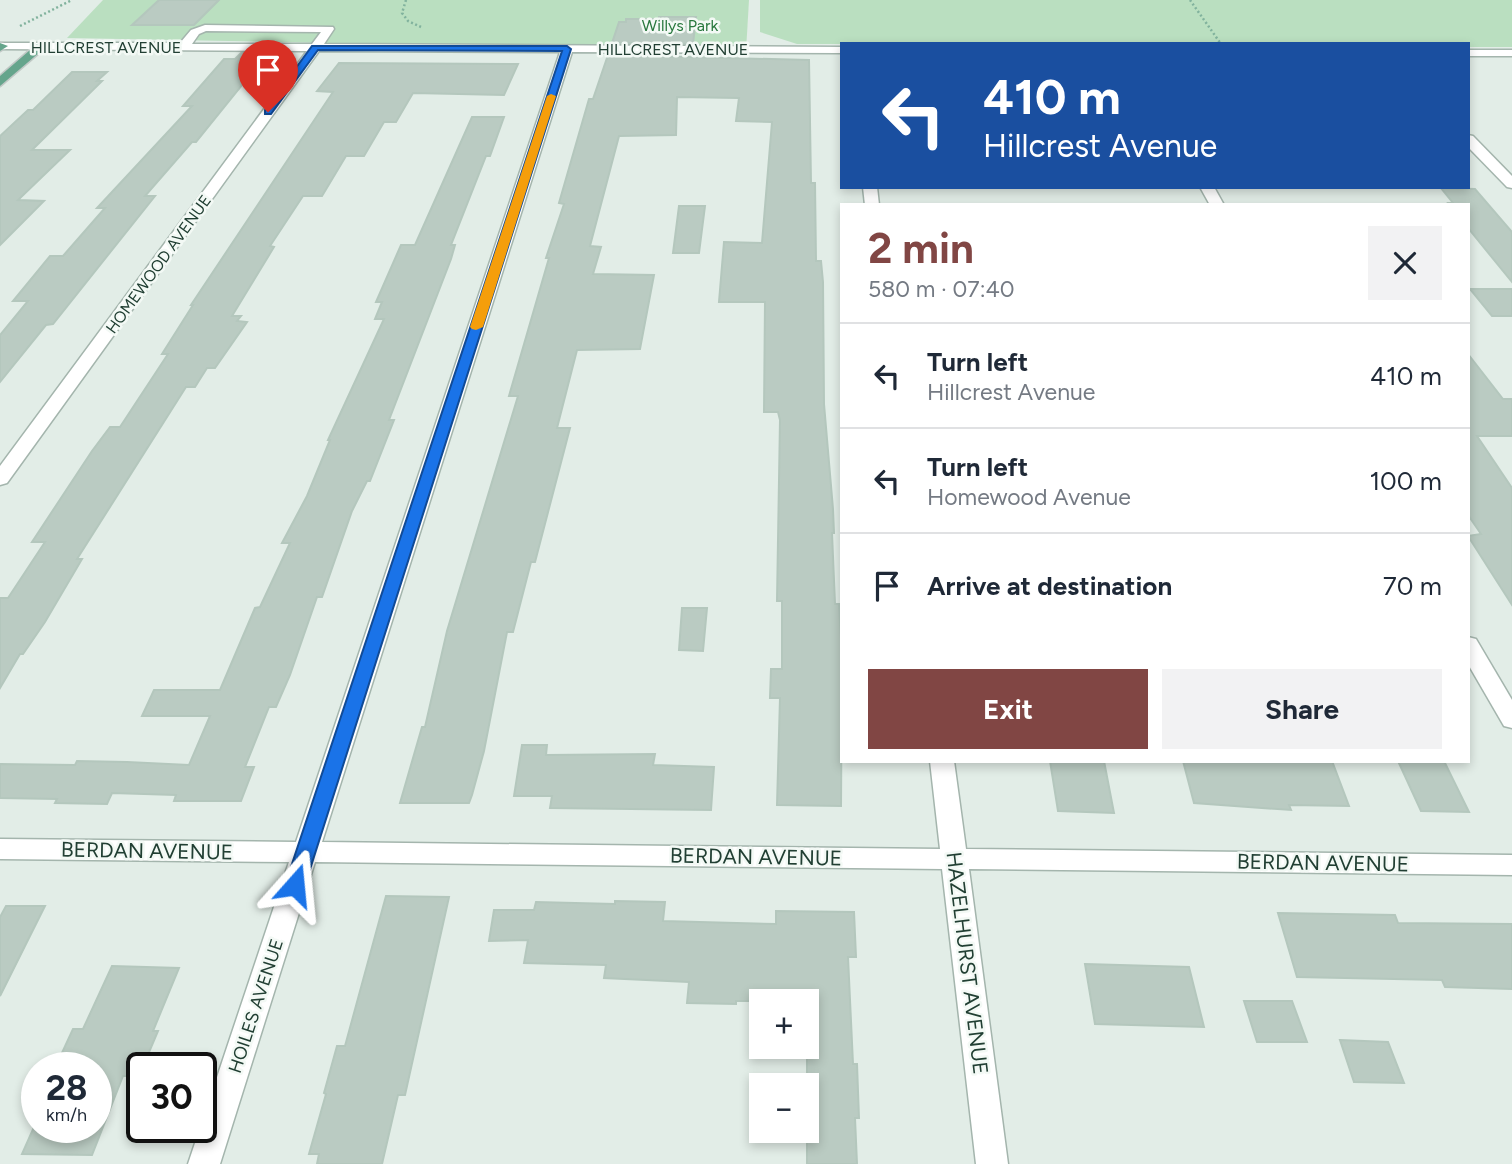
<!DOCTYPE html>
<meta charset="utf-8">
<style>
body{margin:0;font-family:Figtree,sans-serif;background:#f2f2f3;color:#1f2937;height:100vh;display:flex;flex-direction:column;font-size:26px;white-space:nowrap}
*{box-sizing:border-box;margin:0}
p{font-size:23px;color:#747a83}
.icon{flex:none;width:38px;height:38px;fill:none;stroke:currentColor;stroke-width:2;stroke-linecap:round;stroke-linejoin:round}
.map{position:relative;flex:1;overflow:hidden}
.drawer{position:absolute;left:840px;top:203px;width:630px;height:560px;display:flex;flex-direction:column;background:#fff;border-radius:0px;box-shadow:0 4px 10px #0003}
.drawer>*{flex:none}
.banner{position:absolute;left:840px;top:42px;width:630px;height:147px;border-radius:0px;box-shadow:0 4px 10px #0003;background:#1a4fa0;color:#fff;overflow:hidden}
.buttons{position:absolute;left:749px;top:989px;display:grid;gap:14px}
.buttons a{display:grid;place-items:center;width:70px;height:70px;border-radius:0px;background:#fff;box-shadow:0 4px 10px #0003;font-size:35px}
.speed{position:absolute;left:21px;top:1052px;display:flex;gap:14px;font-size:35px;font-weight:700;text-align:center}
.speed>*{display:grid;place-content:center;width:91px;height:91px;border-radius:50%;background:#fff;box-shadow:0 4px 10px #0003;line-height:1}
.speed small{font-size:18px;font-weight:400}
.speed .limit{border:4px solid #111;border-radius:10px;background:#fff;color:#111}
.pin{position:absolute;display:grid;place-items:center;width:60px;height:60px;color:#fff;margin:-72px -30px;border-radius:50% 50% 50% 0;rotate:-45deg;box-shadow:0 0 7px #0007}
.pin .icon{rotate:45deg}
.me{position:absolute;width:77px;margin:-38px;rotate:18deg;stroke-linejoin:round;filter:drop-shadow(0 0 5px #0008)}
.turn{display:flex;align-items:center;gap:24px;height:147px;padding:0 28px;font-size:32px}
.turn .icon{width:91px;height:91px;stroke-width:2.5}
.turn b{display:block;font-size:49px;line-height:60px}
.round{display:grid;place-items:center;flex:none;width:74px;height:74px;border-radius:0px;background:#f2f2f3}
.headline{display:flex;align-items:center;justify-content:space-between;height:119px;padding:0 28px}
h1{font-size:42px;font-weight:700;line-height:52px;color:#814644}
.primary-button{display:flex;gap:14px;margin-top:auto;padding:14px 28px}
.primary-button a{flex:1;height:80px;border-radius:0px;background:#814644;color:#fff;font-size:28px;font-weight:700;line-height:80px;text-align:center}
.primary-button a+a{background:#f2f2f3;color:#1f2937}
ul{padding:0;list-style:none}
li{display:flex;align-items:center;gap:21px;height:105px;padding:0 28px;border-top:2px solid #e0e1e3}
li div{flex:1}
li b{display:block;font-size:26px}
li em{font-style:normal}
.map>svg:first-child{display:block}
.green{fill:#badfc0}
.building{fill:#bacbc2;stroke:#b4c7bd;stroke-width:2}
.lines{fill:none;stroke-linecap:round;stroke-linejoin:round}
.minor-casing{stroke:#a4b5ad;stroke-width:3}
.major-casing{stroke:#c1c9c6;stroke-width:3}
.path{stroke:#81b29d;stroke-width:2.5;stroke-dasharray:2 2.5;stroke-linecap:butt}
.minor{fill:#fff;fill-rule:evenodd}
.major{fill:#65a58c;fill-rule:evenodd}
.route{fill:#1a73e8;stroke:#114b97;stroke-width:2}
.slow{fill:#f59e0b}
.labels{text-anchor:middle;stroke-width:5;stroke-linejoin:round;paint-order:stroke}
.far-park-label{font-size:16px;fill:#29783e;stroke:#f3f9f5}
.far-street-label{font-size:16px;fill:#213f33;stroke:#f3f9f5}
.street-label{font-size:18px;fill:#213f33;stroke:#f3f9f5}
.near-street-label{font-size:21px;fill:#213f33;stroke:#f3f9f5}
</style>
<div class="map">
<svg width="1512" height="1164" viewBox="0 0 1512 1164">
<rect width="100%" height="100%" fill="#e2ede7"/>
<g class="green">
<path d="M103,0h646l-3,51 -679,-13z"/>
<path d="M760,0h752v47h-44v-3h-671l-37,-12z"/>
</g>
<g class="building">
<path d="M159,0h60l-25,25h-62z"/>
<path d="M659,17h37l-3,27 -81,-1 7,-21h7v-3h33z"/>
<path d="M241,53h13l9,6 -67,83h-4l-47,54h10l-102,128 -7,1 -46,57v-47l28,-34h-15l37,-45h13l42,-48h-8l95,-102h-9l41,-47h11z"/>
<path d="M608,55l201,5 2,123h4l1,78h5l2,21 1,122 9,105 1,24h-2l3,71h4l3,51 -1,151 -64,-1 3,-107h-10l1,-29h11v-68h-5l3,-181 -2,-8h-14l1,-110h-46l5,-60 38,1 10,-121 -36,-1 3,-23 -62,-1 -1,38 -57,1 -29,110 11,1 -8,27 61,1 -14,74 -63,1 -20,78h13l-35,134h-4l-18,70h-6l-23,119 -12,44 -3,8h-69l22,-76h3l22,-96 71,-235h-9l40,-138h-3l18,-54 -5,-1 30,-104h4z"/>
<path d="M339,63l179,1 -14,31 -91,-2 -17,29h-12l-20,34h-18l-24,40h-19l-33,50 4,1 -42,69h9l-4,5 10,1 -32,46h-8l-12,19h-9l-109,172h5l-37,63 -22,32h-3l-20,34v-90h8l37,-56h-13l60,-91 18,-24h10l48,-73h-6l31,-49h-2l142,-213 -16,-1z"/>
<path d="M72,72h35l-10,9h5l-70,69h38l-52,50 26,1 -44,44v-109l28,-26h5z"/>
<path d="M472,117h32l-14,39h-4l-35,89h4l-4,14 -62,161h5l-24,61h-3l-15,30 -30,86h-5l-27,78 -14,32h-7l-24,60h9l-13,34h-67l2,-6 -64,-2 -5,11 -52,-1 2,-4 -57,-1v-34l75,1 2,-4 50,1 62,3 21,-49h-68l12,-26h66l35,-82 5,-1 30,-64h-8l25,-47 23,-56h-2l56,-121h-9l7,-17h-6l25,-57h14z"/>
<path d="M1441,188l34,1 37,43v50l-44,-54v-23h-19l-1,-2h5z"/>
<path d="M679,206h26l-6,47h-26z"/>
<path d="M1470,289h42v27h-20z"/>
<path d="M1468,354l35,45h9v37h-35l35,52v117l-44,-69 13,-2 -13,-19z"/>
<path d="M682,608h25l-4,43 -24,-1z"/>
<path d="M522,745h25l-1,10 109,-1 -2,11 61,2 -3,43 -161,-2 2,-12h-38z"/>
<path d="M1050,761h54l10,52 -56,-2z"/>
<path d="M1183,761h149l17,45 -60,-1 2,5 -97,-7z"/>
<path d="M1398,761h46l25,51 -48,-1z"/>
<path d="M386,896l63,1 -44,198h-7l-16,69h-65l2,-10h-10l17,-60 -2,-1 13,-47h8z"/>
<path d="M615,901l50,1 -2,19 113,3v-13l78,1 2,45h-8l5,107h4l2,54h-4l2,46h-50v-163h-71v3l-49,-1 2,-21 -85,-4 2,-13 -82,-2 4,-23 -39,1 5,-31h40l2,-8 79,2z"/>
<path d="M6,906h39l-45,90v-79z"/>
<path d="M1278,913l117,2 3,8 114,1v65l-67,-2 -3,-7 -145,-3z"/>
<path d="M1085,964l104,3 15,60 -109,-3z"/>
<path d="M112,966l67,2 -26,63h5l-19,45h-16l-31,79 -70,-1 12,-27h62v-59h-41l18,-39h10z"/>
<path d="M1244,1001h48l15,41h-50z"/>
<path d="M1340,1040l48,2 16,41 -50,-1z"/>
</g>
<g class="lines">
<g class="minor-casing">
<g id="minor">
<path d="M205,25l128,2 1,2 -10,15 518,3v6l-270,-1 -250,790 618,7 -10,-88h24l12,88 546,6v20l-543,-6 39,295h-32l-34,-295 -627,-7 -95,302h-32l101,-302 -289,-3v-20l296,3 264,-790 -241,-1 -312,432 -7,2v-19l307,-415 -307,-2v-6h180l11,-13zM206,31l115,1 -9,12h-120l7,-10z"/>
<rect x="1468" y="50" width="44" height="6"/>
<path d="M1468,135l5,1 39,40v12l-5,-1 -39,-40z"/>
<path d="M863,187h14l2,18h-14z"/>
<path d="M1200,187h14l10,18h-14z"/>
<path d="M1468,637l8,2 36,61v28l-8,-2 -36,-62z"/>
</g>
</g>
<g class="major-casing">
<g id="major">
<path d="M0,43l8,3 -8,5z"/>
<path d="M37,44l10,2 -47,40v-10z"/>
</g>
</g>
<g class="path">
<path d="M406,0l-4,13 6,8 13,6"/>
<path d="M1190,0l31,44"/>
<path d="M20,26l52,-26"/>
</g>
<use href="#minor" class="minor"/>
<use href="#major" class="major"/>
</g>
<path class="route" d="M312,46h255l4,3 -266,836 -3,6 -7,2 -7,-2 -3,-6 277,-834 -244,-1 -47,64h-6v-4z"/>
<path class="slow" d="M551,94l5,2 -73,231 -7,3 -4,-1 -2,-2 77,-231z"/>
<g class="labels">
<g class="far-park-label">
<text x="680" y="31">Willys Park</text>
</g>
<g class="far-street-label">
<text x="106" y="53">HILLCREST AVENUE</text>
<text x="673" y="55">HILLCREST AVENUE</text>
<text transform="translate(158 264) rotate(-54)" y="6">HOMEWOOD AVENUE</text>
</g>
<g class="street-label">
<text transform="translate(256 1006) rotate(-72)" y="6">HOILES AVENUE</text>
</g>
<g class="near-street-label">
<text transform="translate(147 851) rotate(1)" y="7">BERDAN AVENUE</text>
<text transform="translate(756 857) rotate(1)" y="7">BERDAN AVENUE</text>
<text transform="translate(1323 863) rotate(1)" y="7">BERDAN AVENUE</text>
<text transform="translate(967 963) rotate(83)" y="7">HAZELHURST AVENUE</text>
</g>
</g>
</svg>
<div class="buttons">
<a>+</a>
<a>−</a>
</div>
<div class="speed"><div>28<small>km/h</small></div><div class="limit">30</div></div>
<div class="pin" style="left:268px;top:112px;background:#d93025"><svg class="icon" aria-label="arrive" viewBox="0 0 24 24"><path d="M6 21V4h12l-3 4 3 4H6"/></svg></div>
<svg class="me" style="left:295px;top:885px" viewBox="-20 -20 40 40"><path d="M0-17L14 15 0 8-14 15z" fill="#1a73e8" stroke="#fff" stroke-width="4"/></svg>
<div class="banner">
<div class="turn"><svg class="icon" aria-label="left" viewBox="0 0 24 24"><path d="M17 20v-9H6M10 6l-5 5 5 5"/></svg><div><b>410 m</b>Hillcrest Avenue</div></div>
</div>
<section class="drawer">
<div class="headline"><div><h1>2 min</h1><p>580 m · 07:40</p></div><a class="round"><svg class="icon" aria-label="close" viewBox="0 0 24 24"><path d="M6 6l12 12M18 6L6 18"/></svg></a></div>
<ul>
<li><svg class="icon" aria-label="left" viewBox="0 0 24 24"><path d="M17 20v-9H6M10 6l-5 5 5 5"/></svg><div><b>Turn left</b><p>Hillcrest Avenue</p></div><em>410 m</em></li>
<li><svg class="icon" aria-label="left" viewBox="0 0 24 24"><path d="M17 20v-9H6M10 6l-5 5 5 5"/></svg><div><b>Turn left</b><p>Homewood Avenue</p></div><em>100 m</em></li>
<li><svg class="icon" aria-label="arrive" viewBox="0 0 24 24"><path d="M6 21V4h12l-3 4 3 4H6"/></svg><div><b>Arrive at destination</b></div><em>70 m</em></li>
</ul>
<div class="primary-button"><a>Exit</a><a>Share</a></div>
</section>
</div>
